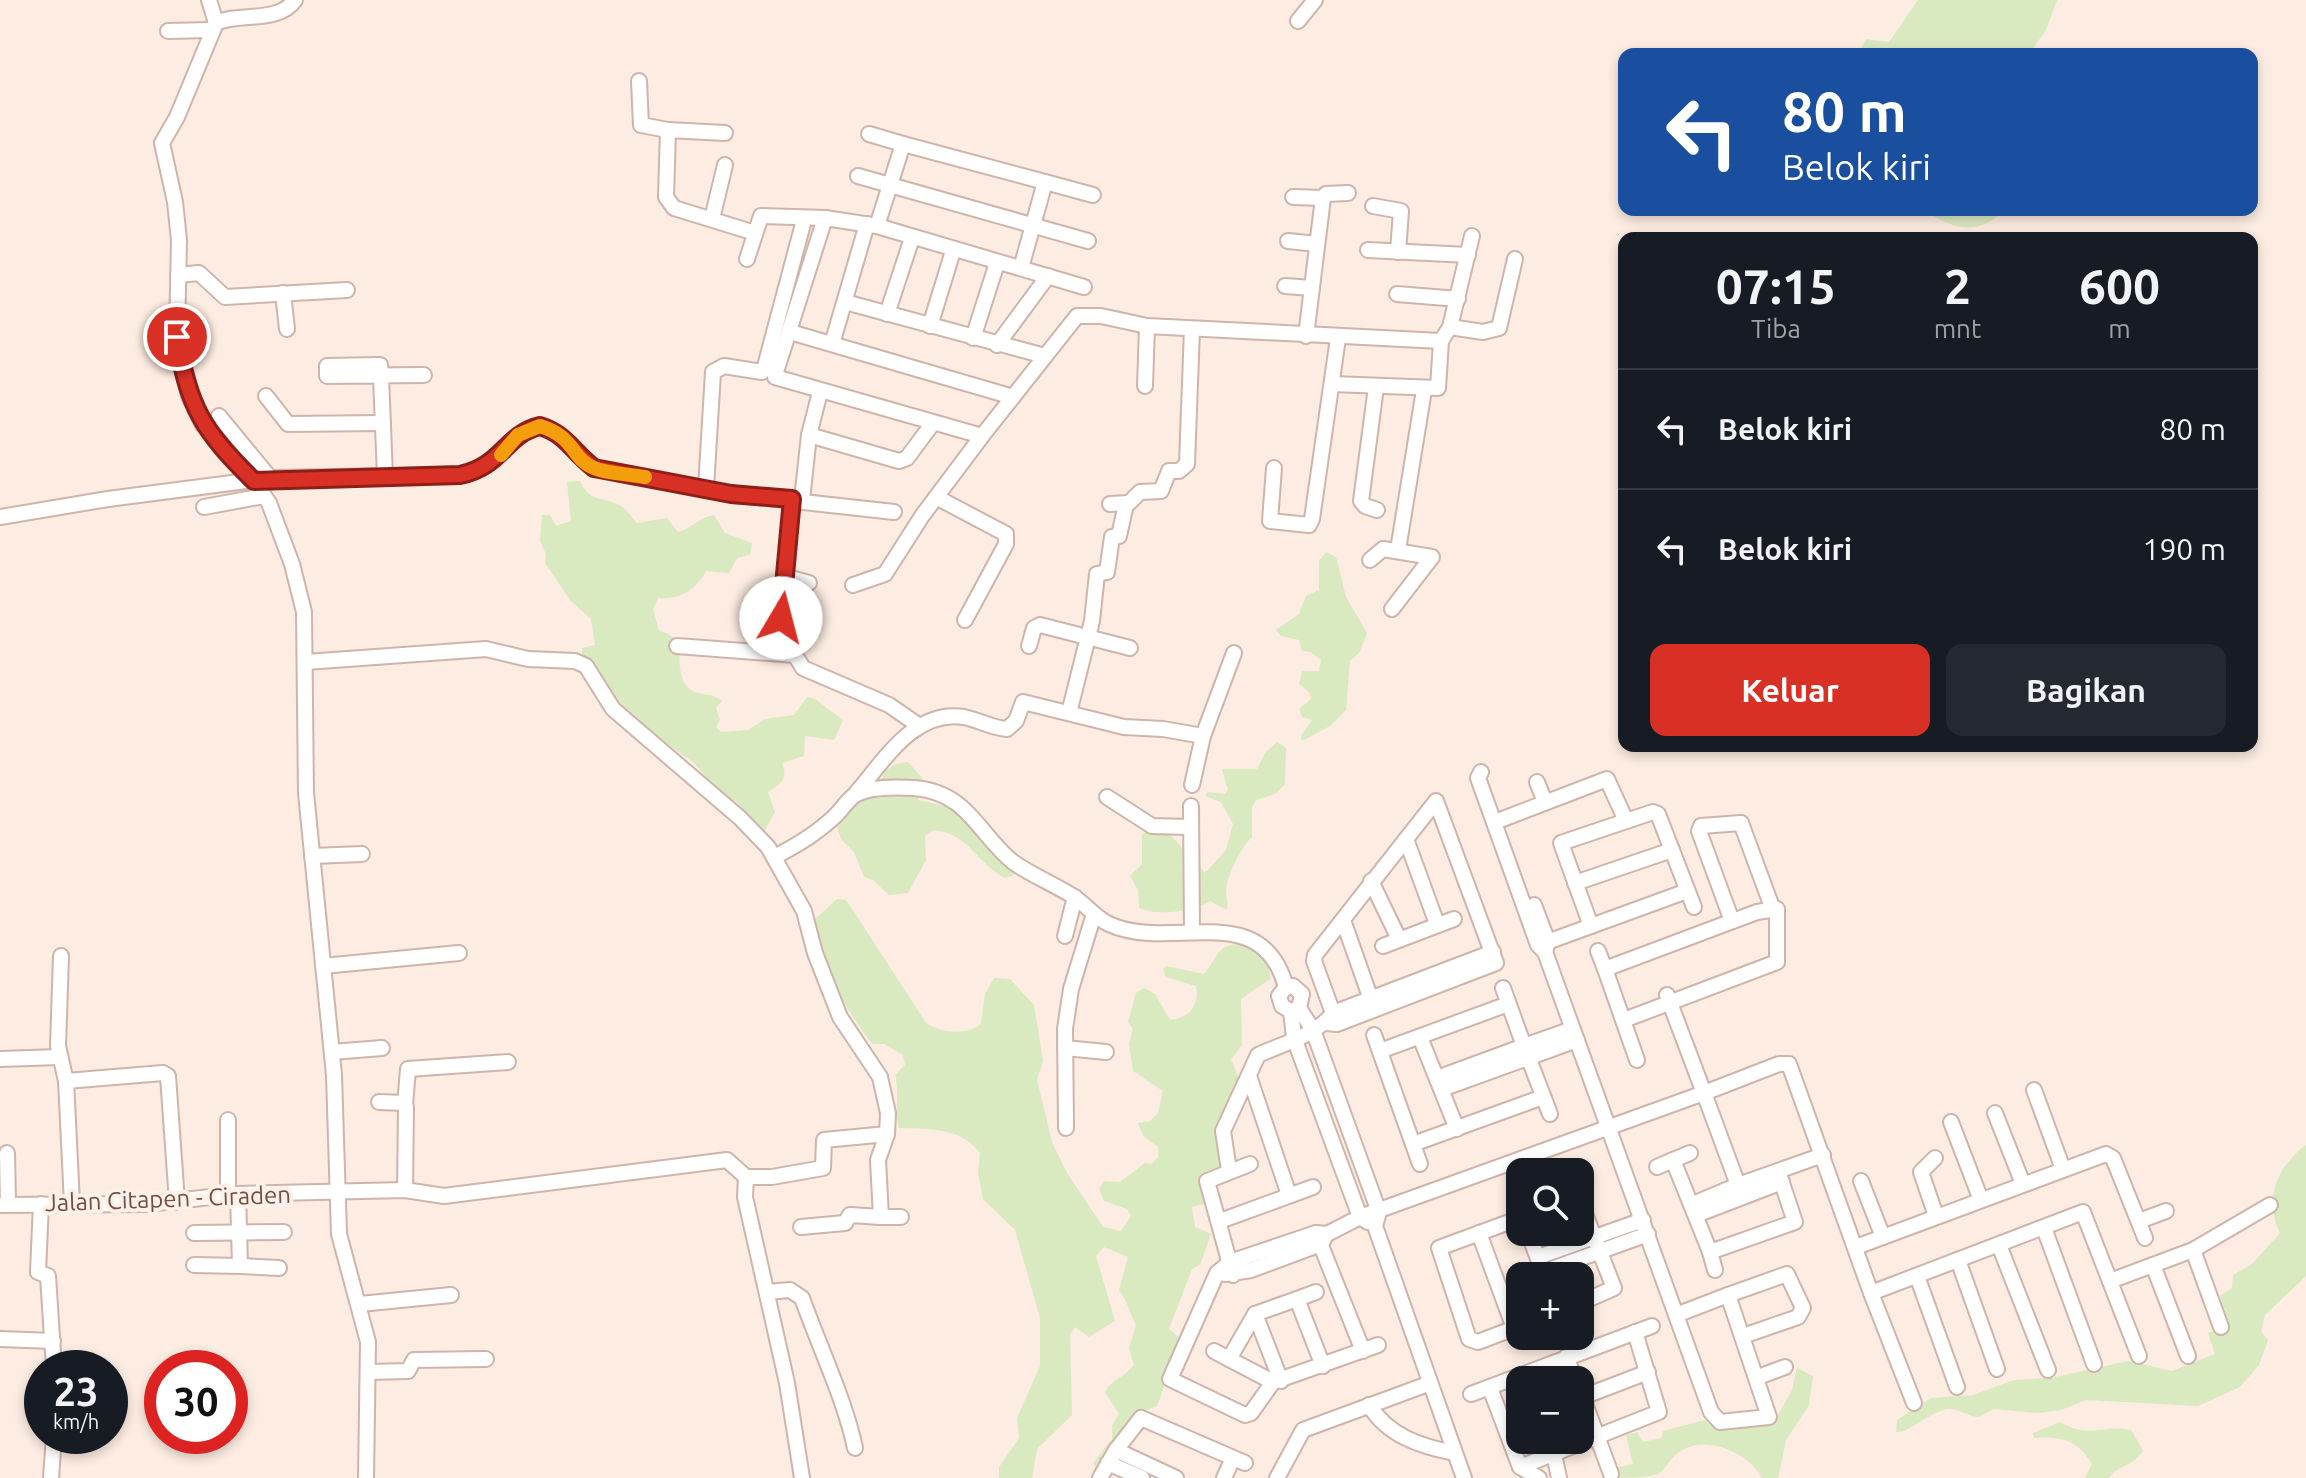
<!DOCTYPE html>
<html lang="id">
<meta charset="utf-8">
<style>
body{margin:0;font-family:Ubuntu,sans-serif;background:#242831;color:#f1f3f6;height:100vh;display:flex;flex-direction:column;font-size:30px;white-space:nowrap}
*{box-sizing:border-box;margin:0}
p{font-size:26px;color:#9ea1a6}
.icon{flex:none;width:44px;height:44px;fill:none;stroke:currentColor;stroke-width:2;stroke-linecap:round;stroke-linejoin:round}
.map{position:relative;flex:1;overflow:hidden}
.panel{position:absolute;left:1618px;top:232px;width:640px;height:520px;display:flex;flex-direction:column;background:#171b24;border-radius:16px;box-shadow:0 4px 12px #0003}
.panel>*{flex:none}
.top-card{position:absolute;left:1618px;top:48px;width:640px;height:168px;border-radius:16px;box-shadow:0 4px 12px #0003;background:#1a4fa0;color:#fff;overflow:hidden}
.buttons{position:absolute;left:1506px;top:1158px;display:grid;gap:16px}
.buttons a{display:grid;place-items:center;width:88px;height:88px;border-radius:16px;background:#171b24;box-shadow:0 4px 12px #0003;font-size:40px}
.speed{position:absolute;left:24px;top:1350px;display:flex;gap:16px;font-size:40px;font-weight:700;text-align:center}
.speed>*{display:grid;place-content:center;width:104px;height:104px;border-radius:50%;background:#171b24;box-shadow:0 4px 12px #0003;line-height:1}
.speed small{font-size:20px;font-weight:400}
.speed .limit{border:12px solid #d22;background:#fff;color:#111}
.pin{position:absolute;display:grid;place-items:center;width:68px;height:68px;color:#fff;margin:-34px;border:4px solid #fff;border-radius:50%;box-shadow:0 2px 8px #0007}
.me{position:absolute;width:88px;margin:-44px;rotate:8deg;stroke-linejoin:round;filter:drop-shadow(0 0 6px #0008)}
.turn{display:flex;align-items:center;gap:28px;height:168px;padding:0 32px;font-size:36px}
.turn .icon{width:104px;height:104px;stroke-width:2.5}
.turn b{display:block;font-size:56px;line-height:68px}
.eta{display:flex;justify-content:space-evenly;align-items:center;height:136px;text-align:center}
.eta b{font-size:48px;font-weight:700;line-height:56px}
.primary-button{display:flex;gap:16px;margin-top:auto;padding:16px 32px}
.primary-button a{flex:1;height:92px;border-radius:16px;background:#d93025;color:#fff;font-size:32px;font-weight:700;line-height:92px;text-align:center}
.primary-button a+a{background:#242831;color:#f1f3f6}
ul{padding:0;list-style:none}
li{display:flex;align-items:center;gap:24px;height:120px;padding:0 32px;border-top:2px solid #363941}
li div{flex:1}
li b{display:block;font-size:30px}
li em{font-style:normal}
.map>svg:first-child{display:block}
.green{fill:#d9e9c0}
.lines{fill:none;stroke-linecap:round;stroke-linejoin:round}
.minor-casing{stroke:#cfb4ab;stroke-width:18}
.minor{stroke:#fff;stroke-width:14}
.route-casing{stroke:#8d1f18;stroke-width:20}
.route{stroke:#d93025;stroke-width:14}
.slow{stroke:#f59e0b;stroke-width:14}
.labels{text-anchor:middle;stroke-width:8;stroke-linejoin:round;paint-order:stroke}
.street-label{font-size:24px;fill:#734f49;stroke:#fff1e7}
</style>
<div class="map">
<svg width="2306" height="1478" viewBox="0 0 2306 1478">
<rect width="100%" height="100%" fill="#fcece1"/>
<g class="green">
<path d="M1918,0h139l-11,30 -17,24h-171l8,-15 23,3z"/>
<path d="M1923,210h82c-31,28 -49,19 -82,0z"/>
<path d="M580,481c10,21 18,15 37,23 8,3 14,12 20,19l30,-5 11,14c15,-4 21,-15 36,-17l11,18 27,10 -2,12 -13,3 -8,15 -23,-2c-10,19 -27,29 -48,27l-5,11 6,22c31,7 14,29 25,51 9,17 26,8 38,19l-6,7 4,12 -4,7 5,5 27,-2 17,-11 29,-4 13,-18 8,2 28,21 -9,20 -29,-4 -1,20 -22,7c6,16 0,20 -14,29l7,20 -11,20h-4l-23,-30 -15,-7 -28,-32 -68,-50 -44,-56v-9l13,-3 -4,-26 -21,-19 -25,-37 1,-9 -6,-13 2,-26h8l6,11 15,-5 -4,-39z"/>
<path d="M1326,552l10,5 10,40 21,36 -8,20 -9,8 -4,49 -16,16 -28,15 -1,-5 11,-16 -10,-3 -3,-8 12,-10 -2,-7 -10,-8 3,-13h17l2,-11 -10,-8 -9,-1 -3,-11 -18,-4 -5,-6 23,-16 7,-18 13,-6v-29z"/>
<path d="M1277,742l9,6 -1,36 -10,10 -19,6 -4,7v30c-11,10 -25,38 -26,54 0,8 3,12 1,19l-17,-9c-16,11 -54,15 -71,7l-1,-18 -8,-14 12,-12v-29l7,-6 19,3 36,40 4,-2 18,-20 7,-26 -12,-22 -16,-6 2,-4 18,2 3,-4 -6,-21h35l8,-16z"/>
<path d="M908,762l15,17 -5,21 31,7 19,12 46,52v4l-9,3c-31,-17 -34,-43 -71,-48l-9,6 1,24 -18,33 -19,2 -16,-15 -9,-3 -10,-25 -13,-13 -4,-12 21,-25 19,-11 8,-20 11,-7z"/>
<path d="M837,899l9,1 5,7 75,116c16,10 40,13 55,1l4,-30 9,-16 16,1 24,26 9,56 -6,19 15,62 15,31 36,54 18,4 10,-15 -4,-7 -23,-8 -5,-12 5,-8 16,1 25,-19 7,1 6,-7v-10l-15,-11 -5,-13 12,-2 8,-8 5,-22 -30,-20 -4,-28 4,-14 -5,-7 8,-29 8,-5 11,6 15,26c18,-2 30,-14 26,-34l-30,-9 -3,-8 3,-3 38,8c18,-23 12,-31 46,-30l19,21 1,14 -29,20 1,46 -11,14 8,19 -24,55 9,32 -23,8 6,30 -15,4 3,20 16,7 -11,31 -8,4 -23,60 12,10c-11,22 -15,45 -24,67l-22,9 -38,56 -4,-8 19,-24v-13l7,-12 -14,-22c6,-12 20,-15 29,-27l-5,-17 7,-22c-5,-11 -9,-26 -17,-36l9,-33 -24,-10 -8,9 19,65 -26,16 -14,-10 -5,7 2,81 -35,34 -5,29h-33v-11l20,-29 -2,-20 23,-52v-48l-25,-88 -32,-31 -5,-27 2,-19c-19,-26 -51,-24 -81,-25 -5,-19 1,-34 -4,-53l10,-10 -2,-10 -19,-11h-12c-27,-37 -52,-76 -59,-123z"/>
<path d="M2306,1145v131l-41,39 -4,17 7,8 -9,25 -19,22 -42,19 -112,-6 -25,10 -23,3 -44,-4 -16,8c-10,-1 -21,-9 -30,-8 -19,3 -38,24 -52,23l1,-12 34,-22 42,-3 41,-15 37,-2 77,-17 44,10 43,-17 -7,-21 21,-8 -9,-29 12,-8 1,-13 19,-11 28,-31c-17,-34 -3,-66 26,-88z"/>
<path d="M1797,1368l16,8 -4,29 -23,35 -8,38h-16c-14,-27 -61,-46 -87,-23 -6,6 -10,15 -17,19 -12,4 -36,4 -50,4l2,-9 23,-5 -7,-29 11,-3 6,10 18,-4 2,-7 42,-11 5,5 31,2 33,-5 18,-32z"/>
<path d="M2060,1422c32,18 43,2 71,8l12,20c-7,15 -25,15 -34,28h-24l7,-14c-14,-24 -31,-28 -58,-26l-1,-5z"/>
</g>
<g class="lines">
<g class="minor-casing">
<g id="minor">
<path d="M209,0l7,23"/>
<path d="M295,0c-17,24 -55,12 -79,23l-39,94 -15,26 13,59 4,38 -2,97 12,59 14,29 51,56 15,22 23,61 12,48 2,181 28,282 5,159 29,108 -2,136"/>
<path d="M1298,21l17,-21"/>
<path d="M168,31l42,-1"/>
<path d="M639,81l2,44 27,5"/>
<path d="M725,133l-57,-3 -2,67 8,11 81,25"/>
<path d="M869,134l34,10"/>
<path d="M858,176l230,65"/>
<path d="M1045,182l48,13"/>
<path d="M1293,197l30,1"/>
<path d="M1373,206l28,5 -3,41"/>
<path d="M712,219l13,-54"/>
<path d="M877,226l26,-82 142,38 -24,86"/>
<path d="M1288,241l29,3"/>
<path d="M1368,250l100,5"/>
<path d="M747,259l14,-43 64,2 52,8 207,61"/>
<path d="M178,275l21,-2 26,24 122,-7"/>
<path d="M1285,286l27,2"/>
<path d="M283,293l4,36"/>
<path d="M1397,294l61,5"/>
<path d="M845,302l200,54"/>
<path d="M887,314l25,-76"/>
<path d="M930,326l23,-75"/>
<path d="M1450,327l33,5 16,-4 16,-69"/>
<path d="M790,332l223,65"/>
<path d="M1306,336l17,-138 3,-4 22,-1"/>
<path d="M973,338l24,-75"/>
<path d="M832,344l35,-120"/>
<path d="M997,345l51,-69"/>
<path d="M764,370l40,-150"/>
<path d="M775,375l50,-157"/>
<path d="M775,377l207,59 -60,80 -37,58 -32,11"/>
<path d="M1332,384l106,4 3,-47 9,-14 22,-91"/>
<path d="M1145,386l2,-60"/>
<path d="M1376,387l-15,114 4,5 12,4"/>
<path d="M266,396l22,28 95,-1"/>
<path d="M219,416l51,62"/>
<path d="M809,435l90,26 8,-3 26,-35"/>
<path d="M982,436l95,-120h24l46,10 294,15"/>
<path d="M1274,468l-4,53 39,4 3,-6 26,-181"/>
<path d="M385,477l-4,-101 -1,-11 -53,1v10l97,-1"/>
<path d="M706,488l7,-116 11,-6 38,6"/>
<path d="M936,497l70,37v10l-41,76"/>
<path d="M802,500l7,-65 11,-43"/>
<path d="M1110,504l19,-1 11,-11 21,-1 8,-20h10l8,-7 5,-135"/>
<path d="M204,507l60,-11"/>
<path d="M0,517l108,-18 162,-21 190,-3c43,-9 45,-41 80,-49 26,8 33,26 54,42l137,26 163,18"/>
<path d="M1398,550l26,-160"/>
<path d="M1370,560l13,-11 49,8 -40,52"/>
<path d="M787,577l22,6"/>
<path d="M677,646l118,9 8,13 86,37 29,20"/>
<path d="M1029,646l5,-18 6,-3 90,23"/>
<path d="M778,652l14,-153"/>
<path d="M1069,713l23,-92 5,-47 10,-2 5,-35 7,-1 7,-32"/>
<path d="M1481,772l-3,6 60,167 7,7c54,153 111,306 166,460l9,10 49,-5 -41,-122 -52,20"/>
<path d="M1537,782l8,20"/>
<path d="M1192,785l11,-49"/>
<path d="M856,793c28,-32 58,-84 108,-76 15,3 28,11 43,12l9,-8 7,-19 101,25 39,2 40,7 31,-83"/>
<path d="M1107,797l45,29 38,1"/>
<path d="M1191,806l1,126"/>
<path d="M1495,822l112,-43 19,42"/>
<path d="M1406,839l31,85"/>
<path d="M312,856l50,-2"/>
<path d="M774,857c22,-11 42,-23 60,-40 7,-6 13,-17 21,-22 15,-9 42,-8 59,-7 54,4 64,46 99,74 18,13 39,21 58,33 14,8 23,22 38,29 62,29 152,-28 177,63"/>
<path d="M1371,881l28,58"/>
<path d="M1575,883l97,-33"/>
<path d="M1534,905l14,37 -3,10"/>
<path d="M1343,920l31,88"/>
<path d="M1732,921l-33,-90 2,-5 40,-3 31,84"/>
<path d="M1591,926l-30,-83 92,-31 5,2 36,93"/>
<path d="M1065,936l10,-39"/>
<path d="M1539,945l148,-54"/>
<path d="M1383,946l71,-27"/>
<path d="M1598,951l7,18"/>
<path d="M61,956l-3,90 8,35"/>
<path d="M323,966l136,-13"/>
<path d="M1503,988l21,58 48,-17"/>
<path d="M1667,995l37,98 75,-29h10l82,229 212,-81 56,144"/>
<path d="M1299,1008l-8,3 -9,-5 -3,-10 7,-9 7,-1 9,8 -3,14 14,22 66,182 -4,14 89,252"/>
<path d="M1291,1011l3,27 66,179 8,5"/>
<path d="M1624,1020l153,-58v-53l-20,3 -152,57 32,91"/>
<path d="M1326,1023l11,1 159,-61 -60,-162 -121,154 -1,6 23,63"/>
<path d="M1374,1035l46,129"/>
<path d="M1420,1037l37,92"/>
<path d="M1065,1048l41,4"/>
<path d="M1380,1051l128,-47"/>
<path d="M332,1052l50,-4"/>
<path d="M0,1059l60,-2"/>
<path d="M1249,1076l40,119"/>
<path d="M1437,1078l87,-32 26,68"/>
<path d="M1442,1089l135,-49"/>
<path d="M2034,1090l29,79"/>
<path d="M379,1102l25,1 2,4 -1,83"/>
<path d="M405,1105l3,-36 100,-7"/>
<path d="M1995,1113l28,71"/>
<path d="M228,1120v74"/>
<path d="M1951,1122l30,78"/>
<path d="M1066,1128l-1,-99 6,-40 23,-75"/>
<path d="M1413,1144l130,-47"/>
<path d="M7,1153l1,51"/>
<path d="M1690,1153l-17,7 37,92 85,-30 -17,-51"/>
<path d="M1935,1158l-14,14 15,44"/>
<path d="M1657,1167l16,-7"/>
<path d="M1229,1170l-6,-39 35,-76c24,-11 59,-20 75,-42l160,-61"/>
<path d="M746,1177l-1,20 42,186 15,95"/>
<path d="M1861,1181l22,56"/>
<path d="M1580,1201l34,87 -34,15"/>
<path d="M72,1203l-6,-122 97,-8 5,3 9,126"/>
<path d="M41,1204l-3,68 10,4 6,92"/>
<path d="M1693,1204l45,-19 2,7"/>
<path d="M0,1205l147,-1 91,-10 167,-4 39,6 283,-36 19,17h26l51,-9 1,-28 63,-6 1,-21 -8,-36 -40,-60 -25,-64 -11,-42 -36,-64 -28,-29 -127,-109 -27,-43 -11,-5 -47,-2 -42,-10 -180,13"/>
<path d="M1696,1215l86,-33"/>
<path d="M881,1217h20"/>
<path d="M1520,1218l-81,30 30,91 9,3 42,-16"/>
<path d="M1220,1221l93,-34"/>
<path d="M2139,1221l27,-10"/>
<path d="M801,1227l44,-4 5,-8 31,2 -3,-57 9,-26"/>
<path d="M2044,1228l50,136"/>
<path d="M1528,1232l12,32"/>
<path d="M194,1233l90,-1"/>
<path d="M1316,1233l47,118"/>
<path d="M1479,1233l35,95"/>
<path d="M1999,1245l49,125"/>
<path d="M1856,1247l250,-93 7,4 32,80"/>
<path d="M2193,1250l77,-45"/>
<path d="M1710,1252l5,18"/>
<path d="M1538,1257l105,-37"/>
<path d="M1958,1260l39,109"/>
<path d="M194,1265l46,1 -2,-72"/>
<path d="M2153,1265l35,91"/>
<path d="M240,1266l39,2"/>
<path d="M1543,1272l105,-38"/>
<path d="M1225,1274l26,-4 70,-26 3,-5"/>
<path d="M1233,1275l-26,-94 43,-17"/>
<path d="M1917,1276l40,111"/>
<path d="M2110,1281l83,-31 28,77"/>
<path d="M767,1292l23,-2 12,8c17,48 43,102 53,150"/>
<path d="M1871,1293l43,110"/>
<path d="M1728,1295l59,-21 16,34 -5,9 -55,19"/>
<path d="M1297,1299l19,-7"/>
<path d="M360,1304l91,-9"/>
<path d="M1255,1314l-26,45 44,23 -22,31 -6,2 -75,-36 47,-106 13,-11 86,-29 11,1 33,-17 344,-124 34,92 85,-30"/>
<path d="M0,1339l53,2"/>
<path d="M1214,1351l15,8"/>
<path d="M1566,1357l10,23"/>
<path d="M368,1372l40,-1 6,-11 72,-1"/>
<path d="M1758,1377l27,-10"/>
<path d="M1281,1381l-26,-67 42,-15 26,67"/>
<path d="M1273,1382l105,-37"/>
<path d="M1490,1388l30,79 139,-55 -24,-80"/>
<path d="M1580,1390l31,84"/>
<path d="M1471,1394l181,-68"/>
<path d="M1580,1398l68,-26"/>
<path d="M1369,1405c19,31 51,41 85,48"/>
<path d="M1116,1450l60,28"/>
<path d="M1554,1454l5,24"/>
<path d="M1108,1463l34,15"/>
<path d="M1520,1467l19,11"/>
<path d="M51,1478l3,-42"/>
<path d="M1100,1478l16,-28 25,-32 104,45"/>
<path d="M1224,1478l9,-20"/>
<path d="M1277,1478l26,-48 125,-46"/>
</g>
</g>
<use href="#minor" class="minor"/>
</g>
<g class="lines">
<g class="route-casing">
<path id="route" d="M177,337c11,70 26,94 77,144l206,-6c43,-9 45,-41 80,-49 26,8 33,26 54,42l137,26 61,5 -11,119"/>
</g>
<use href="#route" class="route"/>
<path class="slow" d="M501,455l17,-20 22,-9c36,11 30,32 54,42 14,6 35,6 51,9"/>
</g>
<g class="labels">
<g class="street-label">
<text transform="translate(168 1199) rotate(-2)" y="8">Jalan Citapen - Ciraden</text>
</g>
</g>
</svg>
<div class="buttons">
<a><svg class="icon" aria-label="search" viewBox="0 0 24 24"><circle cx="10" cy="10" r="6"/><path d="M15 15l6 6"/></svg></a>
<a>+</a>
<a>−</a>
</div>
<div class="speed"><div>23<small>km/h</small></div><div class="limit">30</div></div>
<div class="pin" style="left:177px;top:337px;background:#d93025"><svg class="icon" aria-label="arrive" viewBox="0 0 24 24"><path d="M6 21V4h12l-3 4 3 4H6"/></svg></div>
<svg class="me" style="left:781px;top:618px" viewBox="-20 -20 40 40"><circle r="19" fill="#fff"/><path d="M0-13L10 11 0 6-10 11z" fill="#d93025"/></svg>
<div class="top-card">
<div class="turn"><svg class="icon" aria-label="left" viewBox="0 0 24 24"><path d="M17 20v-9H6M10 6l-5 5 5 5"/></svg><div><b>80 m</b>Belok kiri</div></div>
</div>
<section class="panel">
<div class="eta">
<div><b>07:15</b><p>Tiba</p></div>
<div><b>2</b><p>mnt</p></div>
<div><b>600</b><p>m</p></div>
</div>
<ul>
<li><svg class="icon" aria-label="left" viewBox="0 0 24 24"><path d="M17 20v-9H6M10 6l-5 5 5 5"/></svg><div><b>Belok kiri</b></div><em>80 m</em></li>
<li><svg class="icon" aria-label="left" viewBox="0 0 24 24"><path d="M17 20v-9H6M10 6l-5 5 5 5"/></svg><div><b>Belok kiri</b></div><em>190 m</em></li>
</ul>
<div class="primary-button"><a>Keluar</a><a>Bagikan</a></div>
</section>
</div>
